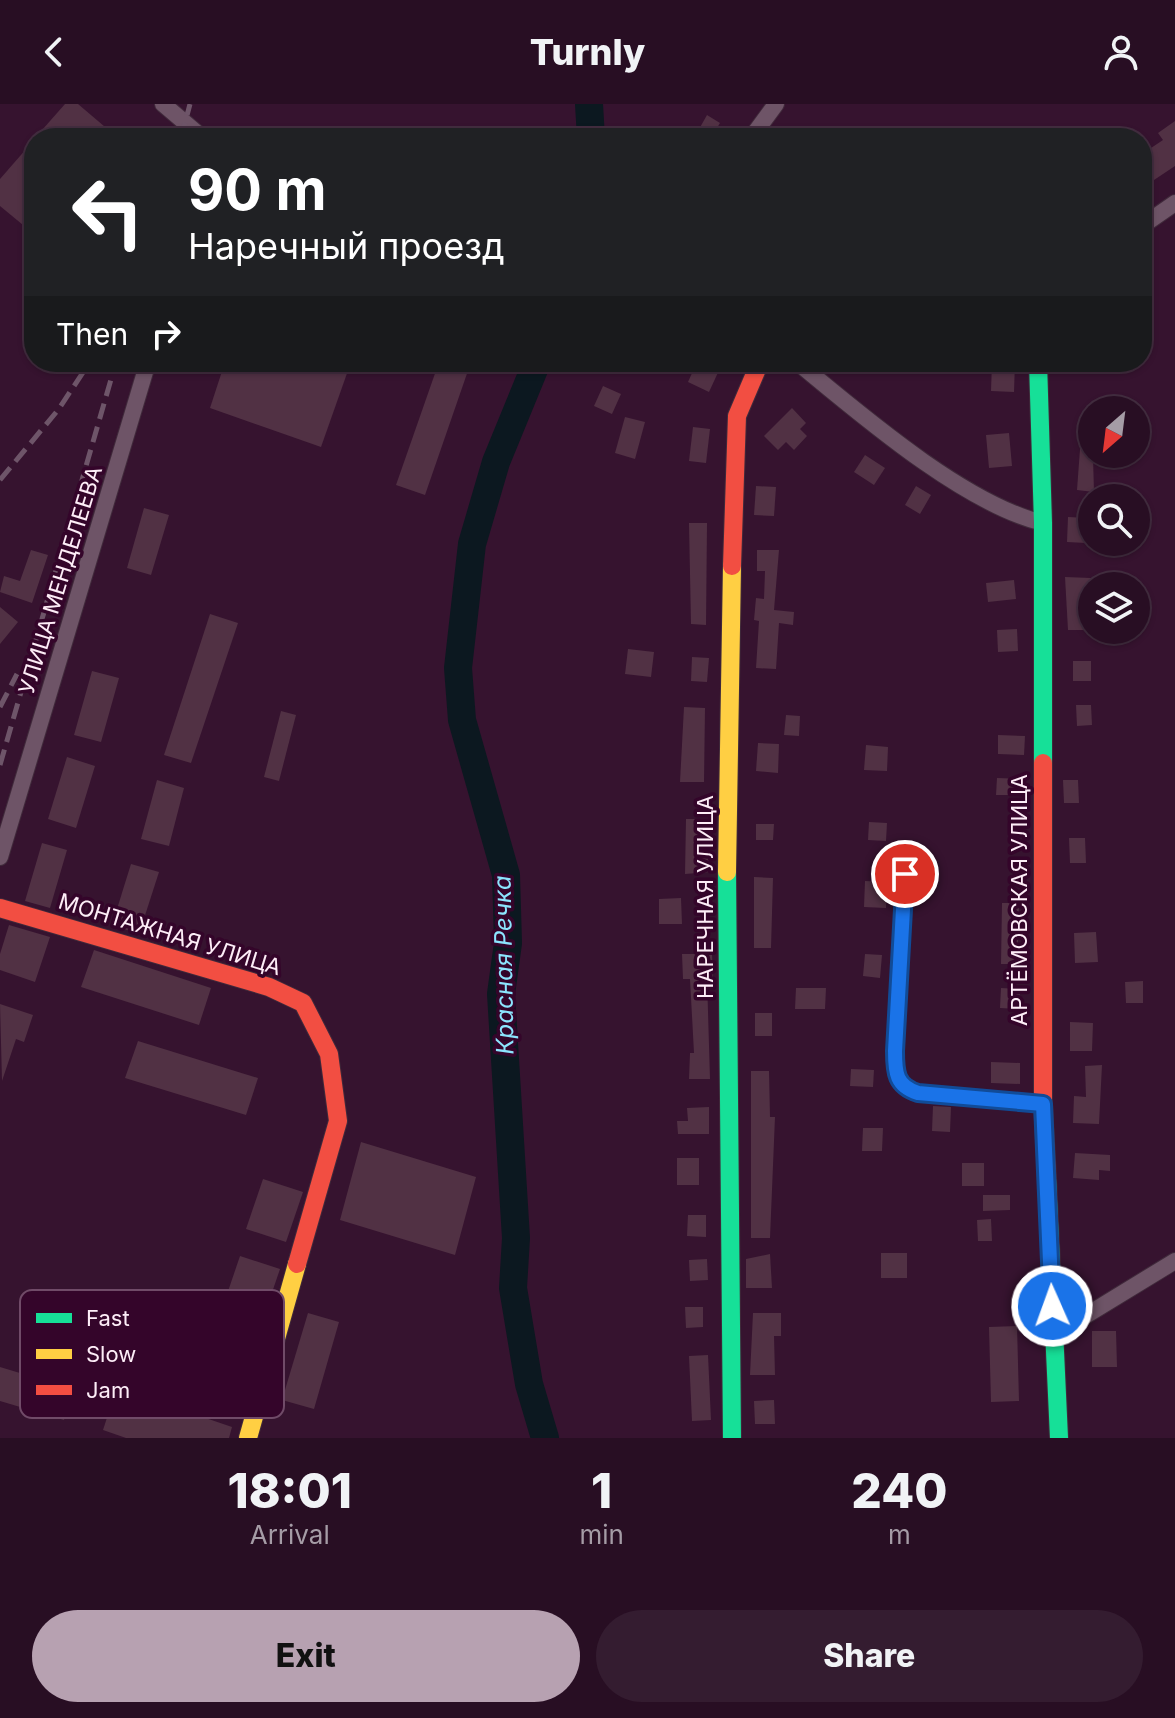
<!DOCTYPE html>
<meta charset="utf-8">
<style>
body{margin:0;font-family:Inter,sans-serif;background:#341c30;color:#f1f3f6;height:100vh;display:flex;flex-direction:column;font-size:30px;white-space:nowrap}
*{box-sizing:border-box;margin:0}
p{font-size:26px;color:#a59ca6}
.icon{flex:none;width:44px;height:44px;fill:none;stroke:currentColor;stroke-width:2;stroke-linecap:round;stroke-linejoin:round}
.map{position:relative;height:1334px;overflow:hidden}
.sheet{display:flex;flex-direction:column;background:#280e23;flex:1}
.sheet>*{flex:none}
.hud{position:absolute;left:24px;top:24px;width:1128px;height:244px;border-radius:32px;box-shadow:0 2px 6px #0004,0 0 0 2px #442e41;background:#202124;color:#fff;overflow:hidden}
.needle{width:52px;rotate:208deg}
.tools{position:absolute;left:1078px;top:292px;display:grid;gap:16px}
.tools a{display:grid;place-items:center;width:72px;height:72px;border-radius:50%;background:#280e23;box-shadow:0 2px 6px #0004,0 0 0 2px #442e41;font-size:40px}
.pin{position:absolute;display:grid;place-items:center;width:68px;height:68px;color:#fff;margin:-34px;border:4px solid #fff;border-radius:50%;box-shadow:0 2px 8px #0007}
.me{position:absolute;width:88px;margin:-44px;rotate:358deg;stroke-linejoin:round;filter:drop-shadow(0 0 6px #0008)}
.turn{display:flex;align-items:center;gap:28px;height:168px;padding:0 32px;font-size:36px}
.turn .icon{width:104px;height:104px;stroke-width:2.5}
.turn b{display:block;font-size:56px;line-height:68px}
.then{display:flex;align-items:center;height:76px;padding:0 32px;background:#0003;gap:16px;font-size:30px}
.eta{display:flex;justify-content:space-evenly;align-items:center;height:136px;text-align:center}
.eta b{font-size:48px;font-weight:800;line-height:56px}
.button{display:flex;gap:16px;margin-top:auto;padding:16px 32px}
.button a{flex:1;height:92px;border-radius:48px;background:#b7a1b1;color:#111;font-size:32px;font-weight:800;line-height:92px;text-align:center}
.button a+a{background:#341c30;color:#f1f3f6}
header{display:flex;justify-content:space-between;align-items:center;height:104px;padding:0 32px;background:#280e23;font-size:36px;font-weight:800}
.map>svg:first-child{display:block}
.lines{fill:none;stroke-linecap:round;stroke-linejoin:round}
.river{stroke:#0c1820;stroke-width:28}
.building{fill:#513144}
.street-casing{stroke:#402a3b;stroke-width:18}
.fast-casing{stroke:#402a3b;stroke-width:20}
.slow-casing{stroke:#402a3b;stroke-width:20}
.jam-casing{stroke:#402a3b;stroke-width:20}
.street{stroke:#6e5467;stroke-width:16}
.fast{stroke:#16e098;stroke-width:18}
.slow{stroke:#ffcf43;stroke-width:18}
.jam{stroke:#f24e42;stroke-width:18}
.rail{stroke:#6e5569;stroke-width:5;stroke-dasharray:16 8;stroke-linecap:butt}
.route-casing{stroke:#114b97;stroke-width:20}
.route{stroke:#1a73e8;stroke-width:14}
.labels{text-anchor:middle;stroke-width:7;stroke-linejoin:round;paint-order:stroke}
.street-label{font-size:22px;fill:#fdedf7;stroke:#34052a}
.water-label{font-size:24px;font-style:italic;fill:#8ce5fe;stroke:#34052a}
.key{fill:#34052a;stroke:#704b68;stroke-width:2}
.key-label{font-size:22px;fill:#fdedf7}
</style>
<header><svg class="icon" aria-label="back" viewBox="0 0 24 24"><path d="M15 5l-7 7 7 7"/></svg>Turnly<svg class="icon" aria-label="person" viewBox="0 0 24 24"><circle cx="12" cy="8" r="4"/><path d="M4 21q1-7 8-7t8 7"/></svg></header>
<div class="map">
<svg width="1175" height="1334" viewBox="0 0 1175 1334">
<rect width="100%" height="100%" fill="#36132f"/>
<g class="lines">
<g class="river">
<path d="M589,0l2,34"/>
<path d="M537,258l-41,100 -24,82 -14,124 4,52 44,155 2,68 -7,51 15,244 -3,50 16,96 16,54"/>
</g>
</g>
<g class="building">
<path d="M65,0h13l40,34h-83z"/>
<path d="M707,11l13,8 -9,15h-17z"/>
<path d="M1175,17v45l-33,22v-34l21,-14 -5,-7z"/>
<path d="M34,36v72l-11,13 -23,-19v-27z"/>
<path d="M225,258h126l-30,85 -111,-39z"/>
<path d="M439,258h32l-46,133 -29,-10z"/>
<path d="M697,258l24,4 -12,26 -21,-10z"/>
<path d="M992,258h23l-1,30 -23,-1z"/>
<path d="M603,282l18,8 -9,20 -18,-8z"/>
<path d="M792,304l14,15 -6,6 7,7 -13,14 -8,-8 -8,8 -14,-14z"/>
<path d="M625,313l20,5 -10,37 -20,-6z"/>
<path d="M1082,318h10l2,70 -17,-2z"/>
<path d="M693,323l17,2 -4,34 -17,-2z"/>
<path d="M1009,329l3,33 -23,2 -3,-33z"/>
<path d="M865,351l20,13 -11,17 -20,-13z"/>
<path d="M756,382l20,1 -2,29 -20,-1z"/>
<path d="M916,382l15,9 -11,19 -15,-9z"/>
<path d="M144,404l25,7 -18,60 -24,-7z"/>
<path d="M1068,413l20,1 -2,25 -19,-1z"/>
<path d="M689,419h18l-1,102 -15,-1z"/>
<path d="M31,446l17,5 -16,48 -32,-11 4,-16 16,5z"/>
<path d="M757,446h22l-5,60 20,2 -1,13 -14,-2 -3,46 -20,-1 3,-47 -5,-1 2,-22 8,1 1,-28h-8z"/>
<path d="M1065,473l26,1 1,52h-24z"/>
<path d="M1014,476l2,19 -28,3 -2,-19z"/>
<path d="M0,503l18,15 -18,22z"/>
<path d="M210,510l28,9 -47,140 -27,-8z"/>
<path d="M1017,525l1,22 -20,1 -1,-22z"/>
<path d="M628,545l26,3 -3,25 -26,-3z"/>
<path d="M692,553l17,1 -2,24 -16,-1z"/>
<rect x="1073" y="557" width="18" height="20"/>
<path d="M92,567l27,7 -18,64 -27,-7z"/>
<path d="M1076,601h15l1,20 -15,1z"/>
<path d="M684,603l21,1 -1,74h-24z"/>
<path d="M281,607l15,4 -17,66 -15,-4z"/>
<path d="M786,611l14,1 -1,20 -15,-1z"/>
<path d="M998,631l27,1 -1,19 -26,-1z"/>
<path d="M758,639l21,1 -1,29 -22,-2z"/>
<path d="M866,641l22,2 -1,24 -23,-1z"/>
<path d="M67,653l28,9 -19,62 -28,-9z"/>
<path d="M997,674l26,1v16h-27z"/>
<path d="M157,676l27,8 -15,58 -28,-7z"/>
<path d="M1063,676h15l1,23h-15z"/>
<path d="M686,715h26v23h-4l2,30 -25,2z"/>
<path d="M869,718l18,1 -1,18 -18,-1z"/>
<path d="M756,720h18l-1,16h-17z"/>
<path d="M1069,734h16l1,25h-16z"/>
<path d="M42,739l25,7 -17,58 -25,-7z"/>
<path d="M131,760l28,8 -20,62 -27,-9z"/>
<path d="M754,773l19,1 -2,70h-17z"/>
<path d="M865,777l22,1 -1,26 -22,-1z"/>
<path d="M681,794l1,26h-23v-25z"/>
<path d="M1002,799h17l-1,42h3v19h-20z"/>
<path d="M9,821l41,12 -15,45 -35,-12v-16z"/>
<path d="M1096,828l2,30 -23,1 -1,-30z"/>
<path d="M94,846l117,38 -12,37 -118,-38z"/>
<path d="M682,850h30l1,24h-6l3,101h-21l1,-26h4l-4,-74h-7z"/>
<path d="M865,850l17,1 -2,23 -17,-2z"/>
<path d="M1143,877v22h-17l-1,-21z"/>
<path d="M796,884h30l-1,21h-30z"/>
<path d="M1001,884l19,1v20l-20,-1z"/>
<path d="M0,900l33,11 -9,27 -8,-3 -14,42z"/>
<rect x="755" y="909" width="17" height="23"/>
<path d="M1070,918l23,1 -1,28h-22z"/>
<path d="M138,937l120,37 -12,37 -121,-37z"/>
<path d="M991,958l29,1v21l-29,-1z"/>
<path d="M1102,961l-3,59 -26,-1 1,-27 12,1 -1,-31z"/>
<path d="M851,965l23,1 -1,17 -23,-1z"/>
<path d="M751,967h18l1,46h5l-5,121h-19z"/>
<path d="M933,1002l18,1 -1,25 -18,-1z"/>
<path d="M709,1003v27h-31l-1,-13h11l-1,-13z"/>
<path d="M863,1024h20l-1,23h-20z"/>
<path d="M361,1038l115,35 -21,78 -115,-35z"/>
<path d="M1075,1049l35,2v16l-11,-1v10l-26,-2z"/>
<rect x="677" y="1054" width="22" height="27"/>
<rect x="962" y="1059" width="22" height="23"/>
<path d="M263,1075l40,13 -17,50 -40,-13z"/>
<path d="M983,1091h27v15l-27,1z"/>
<path d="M688,1111h18v22l-19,-1z"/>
<path d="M991,1115l1,22h-14l-1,-21z"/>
<rect x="881" y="1149" width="26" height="25"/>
<path d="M770,1150l2,34h-26v-29z"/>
<path d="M240,1152l40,13 -17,50 -40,-13z"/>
<path d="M707,1155l1,21 -18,1 -1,-21z"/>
<path d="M685,1203h18v20l-17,1z"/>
<path d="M308,1209l31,9 -25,87 -32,-9z"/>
<path d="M753,1209h28v23h-7l1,39h-25z"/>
<path d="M1017,1222l2,75 -28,1 -2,-75z"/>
<path d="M1092,1227h24l1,36h-25z"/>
<path d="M708,1251l3,65 -19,1 -3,-65z"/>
<path d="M0,1263l73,22 -9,31 -64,-19z"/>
<path d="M115,1289l66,22 1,-5 50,17 -3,11h-103l-23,-8z"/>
<path d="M774,1296l1,24h-20l-1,-23z"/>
</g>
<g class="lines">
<g class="street-casing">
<g id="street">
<path d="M163,0l40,34"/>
<path d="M751,34l25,-34"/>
<path d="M1142,122l33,-23"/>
<path d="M797,258c63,52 167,142 246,161"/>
<path d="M0,753l148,-495"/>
<path d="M905,770l-10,177c0,22 1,35 23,42l125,11"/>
<path d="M1054,1231l121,-74"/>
</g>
</g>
<g class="fast-casing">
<g id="fast">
<path d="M1038,258l5,161v240"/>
<path d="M727,768l5,566"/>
<path d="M1047,1074l12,260"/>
</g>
</g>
<g class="slow-casing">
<g id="slow">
<path d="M727,768l5,-306"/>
<path d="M248,1334l49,-174"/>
</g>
</g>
<g class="jam-casing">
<g id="jam">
<path d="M732,462l5,-150 23,-54"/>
<path d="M1043,659v341l4,74"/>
<path d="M0,804l269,79 34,16 26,51 9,67 -41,143"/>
</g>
</g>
<use href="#street" class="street"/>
<use href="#fast" class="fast"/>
<use href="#slow" class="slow"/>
<use href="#jam" class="jam"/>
<g class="rail">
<path d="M181,34l9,-34"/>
<path d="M0,376l58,-70 32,-48"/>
<path d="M0,603l17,-33"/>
<path d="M0,661l116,-403"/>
</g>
</g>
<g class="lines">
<g class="route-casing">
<path id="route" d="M905,770l-10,177c0,22 1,35 23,42l125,11 9,202"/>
</g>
<use href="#route" class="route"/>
</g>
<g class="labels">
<g class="street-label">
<text transform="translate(60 476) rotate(-73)" y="8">УЛИЦА МЕНДЕЛЕЕВА</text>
<text transform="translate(705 793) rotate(-90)" y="8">НАРЕЧНАЯ УЛИЦА</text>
<text transform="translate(1019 796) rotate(-90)" y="8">АРТЁМОВСКАЯ УЛИЦА</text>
<text transform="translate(170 830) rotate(17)" y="8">МОНТАЖНАЯ УЛИЦА</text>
</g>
<g class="water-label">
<text transform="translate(504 861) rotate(-91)" y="8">Красная Речка</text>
</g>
</g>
<rect x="20" y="1186" width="264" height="128" rx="12" class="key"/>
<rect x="36" y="1209" width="36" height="10" fill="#16e098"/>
<rect x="36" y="1245" width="36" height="10" fill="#ffcf43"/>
<rect x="36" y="1281" width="36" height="10" fill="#f24e42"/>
<g class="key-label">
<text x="86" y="1222">Fast</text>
<text x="86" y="1258">Slow</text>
<text x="86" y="1294">Jam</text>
</g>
</svg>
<div class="tools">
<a><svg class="needle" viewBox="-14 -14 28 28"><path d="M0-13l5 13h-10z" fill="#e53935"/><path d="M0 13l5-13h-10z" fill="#a59ca6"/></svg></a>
<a><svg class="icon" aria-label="search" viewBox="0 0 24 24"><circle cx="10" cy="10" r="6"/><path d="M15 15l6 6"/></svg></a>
<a><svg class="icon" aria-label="layers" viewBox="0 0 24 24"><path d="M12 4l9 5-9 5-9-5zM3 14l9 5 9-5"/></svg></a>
</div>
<div class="pin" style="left:905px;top:770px;background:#d93025"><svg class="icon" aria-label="arrive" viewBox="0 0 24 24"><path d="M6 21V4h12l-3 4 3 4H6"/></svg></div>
<svg class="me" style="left:1052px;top:1202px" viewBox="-20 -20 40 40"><circle r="17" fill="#1a73e8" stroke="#fff" stroke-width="3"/><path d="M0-11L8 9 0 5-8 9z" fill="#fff"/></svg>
<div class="hud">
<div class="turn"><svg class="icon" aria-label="left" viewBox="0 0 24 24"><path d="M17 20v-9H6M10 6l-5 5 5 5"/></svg><div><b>90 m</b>Наречный проезд</div></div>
<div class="then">Then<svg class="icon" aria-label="right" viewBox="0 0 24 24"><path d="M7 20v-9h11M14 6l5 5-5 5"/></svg></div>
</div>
</div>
<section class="sheet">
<div class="eta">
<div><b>18:01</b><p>Arrival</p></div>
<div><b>1</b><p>min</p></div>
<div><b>240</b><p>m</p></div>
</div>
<div class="button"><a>Exit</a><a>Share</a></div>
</section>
